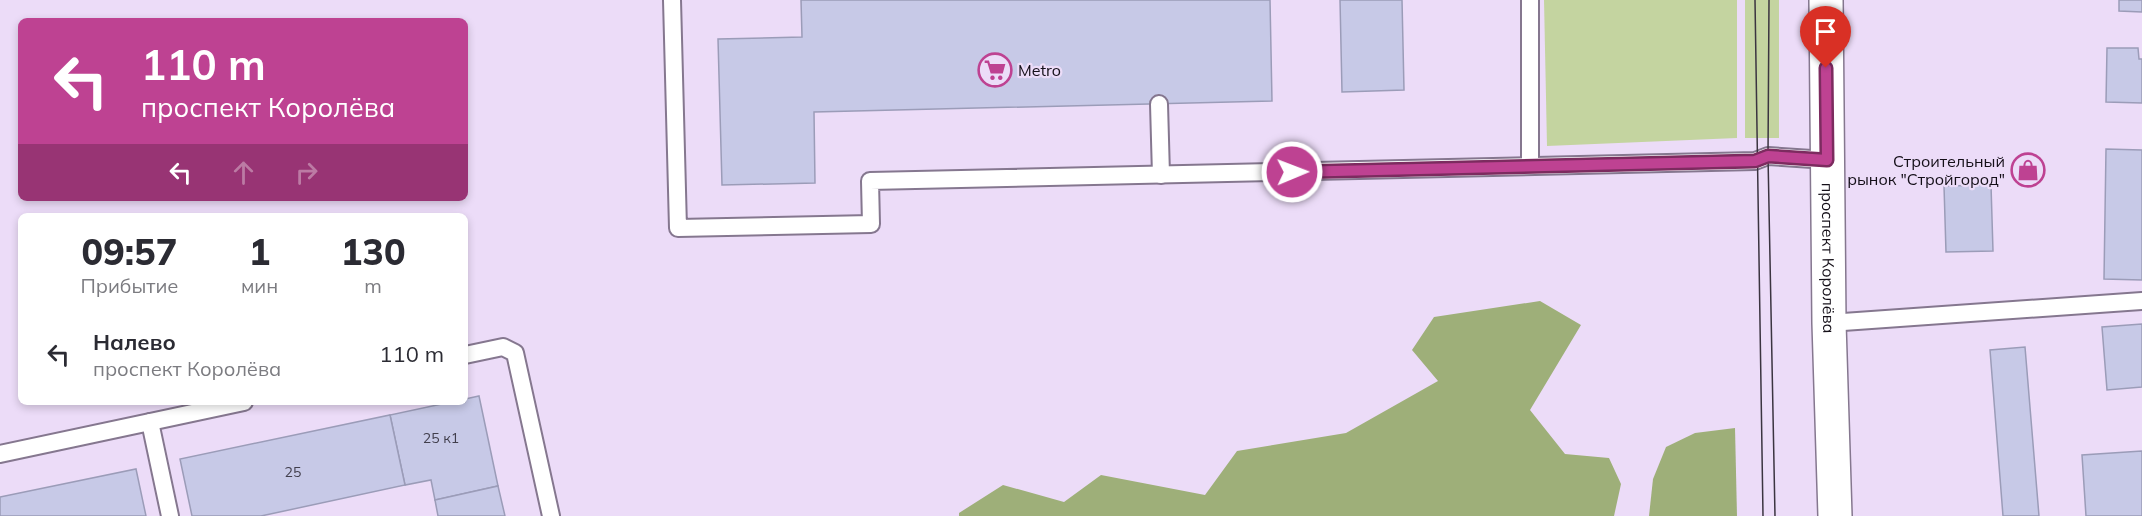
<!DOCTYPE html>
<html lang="ru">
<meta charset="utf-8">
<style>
body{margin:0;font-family:Mulish,sans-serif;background:#f2f2f3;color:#2b2b33;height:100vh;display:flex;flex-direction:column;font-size:22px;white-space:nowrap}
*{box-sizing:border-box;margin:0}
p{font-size:20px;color:#7c7c81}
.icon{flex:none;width:33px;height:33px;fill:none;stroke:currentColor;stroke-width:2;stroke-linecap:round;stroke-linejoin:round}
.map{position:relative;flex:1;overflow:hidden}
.sheet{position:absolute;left:18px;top:213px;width:450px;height:192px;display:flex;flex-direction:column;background:#fff;border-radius:9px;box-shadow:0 3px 9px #0003}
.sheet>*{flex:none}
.hud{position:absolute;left:18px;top:18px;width:450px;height:183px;border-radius:9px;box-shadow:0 3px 9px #0003;background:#be4292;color:#fff;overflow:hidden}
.pin{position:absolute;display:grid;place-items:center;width:51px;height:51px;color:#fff;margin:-62px -26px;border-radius:50% 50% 50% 0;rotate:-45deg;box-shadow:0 0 6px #0007}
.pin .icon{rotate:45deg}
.me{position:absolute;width:66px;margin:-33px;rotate:89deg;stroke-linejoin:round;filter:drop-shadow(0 0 4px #0008)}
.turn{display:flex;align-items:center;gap:21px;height:126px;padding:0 24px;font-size:27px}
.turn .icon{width:78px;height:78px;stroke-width:2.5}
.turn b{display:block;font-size:42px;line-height:51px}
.lanes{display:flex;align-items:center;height:57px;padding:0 24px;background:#0003;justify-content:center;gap:30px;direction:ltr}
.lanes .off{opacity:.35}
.eta{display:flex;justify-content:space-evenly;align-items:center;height:102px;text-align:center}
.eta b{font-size:36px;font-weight:800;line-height:42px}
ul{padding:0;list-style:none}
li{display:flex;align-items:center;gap:18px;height:78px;padding:0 24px}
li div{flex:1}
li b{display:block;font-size:22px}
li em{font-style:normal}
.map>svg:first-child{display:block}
.green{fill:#c4d4a0}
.forest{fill:#9eaf79}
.building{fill:#c7c9e7;stroke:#9b9cb8;stroke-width:1.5}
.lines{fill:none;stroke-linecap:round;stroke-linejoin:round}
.lane-casing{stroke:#85778f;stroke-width:20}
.secondary-casing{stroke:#85778f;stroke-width:36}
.lane{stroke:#fff;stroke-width:16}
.secondary{stroke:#fff;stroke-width:33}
.tram{stroke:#3b3440;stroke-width:1.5}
.route-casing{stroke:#7c2b5f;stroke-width:15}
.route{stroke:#be4292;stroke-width:10}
.labels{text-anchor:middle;stroke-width:4.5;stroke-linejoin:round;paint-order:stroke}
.number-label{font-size:14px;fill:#413e4c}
.poi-label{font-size:16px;fill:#140f18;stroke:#ecdcf8;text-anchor:start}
.street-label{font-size:16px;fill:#140f18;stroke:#ecdcf8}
</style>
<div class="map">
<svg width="2142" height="516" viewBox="0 0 2142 516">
<rect width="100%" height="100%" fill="#ecdcf8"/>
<g class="green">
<path d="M1544,0h193v138l-190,8z"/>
<rect x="1745" y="0" width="34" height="138"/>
</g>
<g class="forest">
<path d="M1540,301l41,24 -51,85 35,44 44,4 12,26 -7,32h-655v-3l44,-28 61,17 37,-27 104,20 32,-44 109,-18 92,-52 -26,-31 22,-33z"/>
<path d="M1735,428l2,88h-88l4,-37 13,-32 29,-14z"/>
</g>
<g class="building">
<path d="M801,0h469l2,101 -458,11 1,71 -93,2 -4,-146 84,-2z"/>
<path d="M1340,0h62l2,90 -62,2z"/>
<path d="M2119,0h23v12l-23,-1z"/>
<path d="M2107,48h31l1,11h3v44l-36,-1z"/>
<path d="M2106,149l36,1v130l-38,-1z"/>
<path d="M1991,185l2,66 -47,1 -2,-66z"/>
<path d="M2142,324v63l-35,3 -5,-63z"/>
<path d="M2025,347l14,169h-36l-13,-166z"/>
<path d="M479,396l19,90 -63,14 -4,-20 -26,5 -15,-70 61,-13h14v-3z"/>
<path d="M390,415l15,70 -144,31h-69l-12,-57z"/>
<path d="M2142,451v65h-56l-4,-61z"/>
<path d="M136,469l10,47h-146v-19z"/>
<path d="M498,486l7,30h-67l-3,-16z"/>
</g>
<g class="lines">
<g class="lane-casing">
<g id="lane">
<path d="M672,0l6,228 193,-4 -1,-43 885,-20 13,-5 59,4"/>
<path d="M1530,0v166"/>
<path d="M1159,104l2,71"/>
<path d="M1829,323l313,-22"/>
<path d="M465,355l38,-8 12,6 36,163"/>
<path d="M150,422l20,94"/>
<path d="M0,454l244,-52"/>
</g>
</g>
<g class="secondary-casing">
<g id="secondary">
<path id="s1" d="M1826,0l3,323 6,193"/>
</g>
</g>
<use href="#lane" class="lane"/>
<use href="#secondary" class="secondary"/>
<g class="tram">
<path d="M1755,0l8,516"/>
<path d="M1769,0l-1,156 7,360"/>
</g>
</g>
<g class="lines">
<g class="route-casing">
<path id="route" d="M1292,172l463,-11 13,-5 59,4 -1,-92"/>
</g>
<use href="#route" class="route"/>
</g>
<defs>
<g id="supermarket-ring" transform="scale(1.725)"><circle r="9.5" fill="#ecdcf8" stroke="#be4292" stroke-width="1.5"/><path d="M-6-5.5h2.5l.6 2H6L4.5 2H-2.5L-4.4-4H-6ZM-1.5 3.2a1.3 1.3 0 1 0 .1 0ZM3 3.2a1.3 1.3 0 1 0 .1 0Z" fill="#be4292"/></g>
<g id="shop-ring" transform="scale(1.725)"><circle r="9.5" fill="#ecdcf8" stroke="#be4292" stroke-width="1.5"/><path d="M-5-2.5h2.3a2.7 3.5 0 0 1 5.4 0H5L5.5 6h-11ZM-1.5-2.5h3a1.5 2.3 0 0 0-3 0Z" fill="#be4292"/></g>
</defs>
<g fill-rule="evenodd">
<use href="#supermarket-ring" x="995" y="70"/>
<use href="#shop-ring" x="2028" y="170"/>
</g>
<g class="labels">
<g class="number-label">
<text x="441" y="443">25 к1</text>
<text x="293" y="477">25</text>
</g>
<g class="poi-label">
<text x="1018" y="76">Metro</text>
<text x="2005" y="167" text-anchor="end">Строительный<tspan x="2005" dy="18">рынок "Стройгород"</tspan></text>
</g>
<g class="street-label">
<text dy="6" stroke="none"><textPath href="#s1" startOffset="258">проспект Королёва</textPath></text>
</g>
</g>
</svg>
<div class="pin" style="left:1826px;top:68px;background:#d93025"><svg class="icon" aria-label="arrive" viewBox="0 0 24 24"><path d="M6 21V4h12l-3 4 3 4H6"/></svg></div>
<svg class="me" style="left:1292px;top:172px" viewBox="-20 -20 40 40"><circle r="17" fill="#be4292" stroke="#fff" stroke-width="3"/><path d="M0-11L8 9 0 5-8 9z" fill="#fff"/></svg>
<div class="hud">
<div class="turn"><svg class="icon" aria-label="left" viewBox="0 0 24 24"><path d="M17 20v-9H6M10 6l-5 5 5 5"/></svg><div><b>110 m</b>проспект Королёва</div></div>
<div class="lanes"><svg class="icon" aria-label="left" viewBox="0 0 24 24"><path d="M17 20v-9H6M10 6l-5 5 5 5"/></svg><svg class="icon off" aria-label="ahead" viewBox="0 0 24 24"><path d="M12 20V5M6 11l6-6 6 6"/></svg><svg class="icon off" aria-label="right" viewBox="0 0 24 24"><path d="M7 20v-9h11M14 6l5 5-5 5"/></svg></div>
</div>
<section class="sheet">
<div class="eta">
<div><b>09:57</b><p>Прибытие</p></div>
<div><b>1</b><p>мин</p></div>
<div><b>130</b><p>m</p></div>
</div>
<ul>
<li><svg class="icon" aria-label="left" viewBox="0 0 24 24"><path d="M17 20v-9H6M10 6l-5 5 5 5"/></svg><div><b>Налево</b><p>проспект Королёва</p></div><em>110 m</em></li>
</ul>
</section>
</div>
